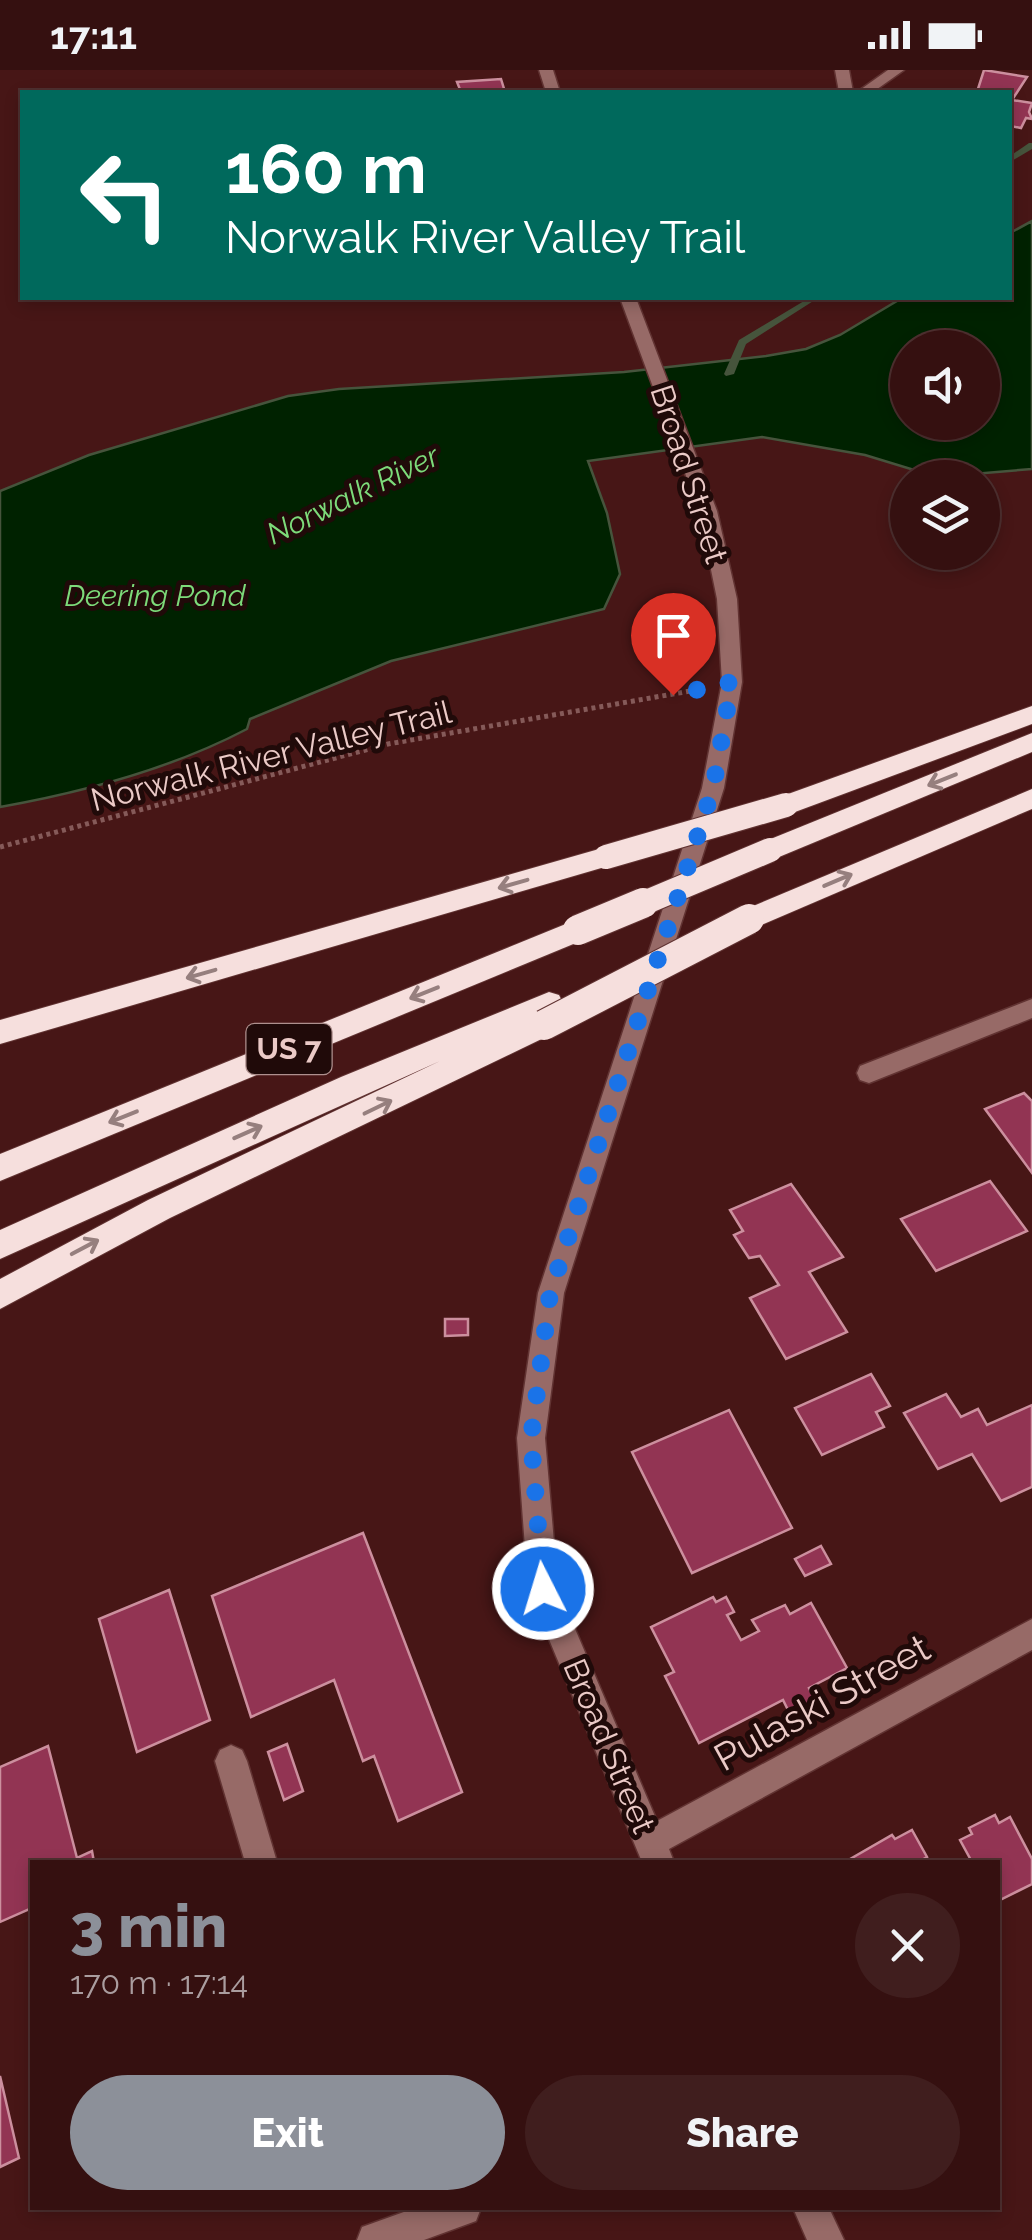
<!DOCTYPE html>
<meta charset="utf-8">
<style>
body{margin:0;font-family:Raleway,sans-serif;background:#401e1e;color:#f1f3f6;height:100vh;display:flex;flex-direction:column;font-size:38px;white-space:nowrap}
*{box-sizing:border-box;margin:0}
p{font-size:32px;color:#aa9d9f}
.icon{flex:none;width:55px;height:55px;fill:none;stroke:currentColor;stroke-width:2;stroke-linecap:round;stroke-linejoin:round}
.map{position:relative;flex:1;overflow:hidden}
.sheet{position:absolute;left:30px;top:1790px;width:970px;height:350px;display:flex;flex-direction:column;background:#351010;border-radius:0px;box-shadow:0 5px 15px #0003,0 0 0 2px #4f3030}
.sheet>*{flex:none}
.guide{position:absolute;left:20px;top:20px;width:992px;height:210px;border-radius:0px;box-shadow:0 5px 15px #0003,0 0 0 2px #4f3030;background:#00695c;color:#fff;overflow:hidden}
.fabs{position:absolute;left:890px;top:260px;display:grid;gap:20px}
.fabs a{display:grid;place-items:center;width:110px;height:110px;border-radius:50%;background:#351010;box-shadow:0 5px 15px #0003,0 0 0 2px #4f3030;font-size:50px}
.pin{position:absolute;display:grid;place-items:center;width:85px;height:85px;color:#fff;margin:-102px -42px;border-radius:50% 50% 50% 0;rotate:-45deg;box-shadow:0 0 10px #0007}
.pin .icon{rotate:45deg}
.me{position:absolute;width:110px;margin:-55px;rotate:355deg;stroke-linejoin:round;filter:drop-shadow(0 0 8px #0008)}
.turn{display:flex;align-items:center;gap:35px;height:210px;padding:0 40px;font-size:45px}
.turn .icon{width:130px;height:130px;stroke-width:2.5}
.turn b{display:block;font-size:70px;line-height:85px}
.round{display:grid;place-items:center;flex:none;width:105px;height:105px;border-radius:52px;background:#401e1e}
.overview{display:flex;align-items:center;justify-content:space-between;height:170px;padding:0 40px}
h1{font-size:60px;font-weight:800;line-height:75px;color:#8c9099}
.button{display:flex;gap:20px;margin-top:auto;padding:20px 40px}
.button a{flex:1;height:115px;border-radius:60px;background:#8c9099;color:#fff;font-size:40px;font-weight:800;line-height:115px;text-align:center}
.button a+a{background:#401e1e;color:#f1f3f6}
.status{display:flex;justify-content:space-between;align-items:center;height:70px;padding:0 50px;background:#351010;direction:ltr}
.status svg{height:28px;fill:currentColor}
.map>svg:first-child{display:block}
.water{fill:#020;stroke:#46543c;stroke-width:2.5;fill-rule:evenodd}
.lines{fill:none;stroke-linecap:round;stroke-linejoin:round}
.stream{fill:#46543c;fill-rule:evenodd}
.building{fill:#923453;stroke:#cc8f9e;stroke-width:2.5}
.minor-casing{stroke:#613332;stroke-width:3}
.highway-casing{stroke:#613332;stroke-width:2}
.path{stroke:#855a59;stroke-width:5;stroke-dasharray:4 4;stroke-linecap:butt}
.minor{fill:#976a67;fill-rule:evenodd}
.highway{fill:#f6dfdd;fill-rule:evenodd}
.highway-bridge-far1-casing{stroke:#613332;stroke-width:26;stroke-linecap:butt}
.highway-bridge-casing{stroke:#613332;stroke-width:32;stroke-linecap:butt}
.highway-bridge-far1{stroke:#f6dfdd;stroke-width:24}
.highway-bridge{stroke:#f6dfdd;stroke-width:30}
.oneway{stroke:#967f7e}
.route{stroke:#1a73e8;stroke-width:18;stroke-dasharray:0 32.4}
.labels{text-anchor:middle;stroke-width:10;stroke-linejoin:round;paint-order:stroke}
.far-water-label{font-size:30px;font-style:italic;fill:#7ddb7a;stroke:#200a09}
.shield{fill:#200a09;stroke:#ae908e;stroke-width:2.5}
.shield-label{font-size:30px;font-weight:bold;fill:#ebcac7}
.street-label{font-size:32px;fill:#ebcac7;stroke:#200a09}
.near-street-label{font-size:38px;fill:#ebcac7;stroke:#200a09}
</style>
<div class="status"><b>17:11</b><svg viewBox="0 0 49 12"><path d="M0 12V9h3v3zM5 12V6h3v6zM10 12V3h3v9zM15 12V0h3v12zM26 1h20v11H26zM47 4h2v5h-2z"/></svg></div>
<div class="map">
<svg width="1032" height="2170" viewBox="0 0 1032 2170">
<rect width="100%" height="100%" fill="#471616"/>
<path class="water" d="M1032,151v248l-95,8 -72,-22 -103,-18 -174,24 19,52 13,61 -16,35 -213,52 -141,58 -3,10c-76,40 -163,63 -247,78v-316l89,-36 199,-59 51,-7 285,-17 142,-16 40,-7 34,-14 62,-37h108v-65zM908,278h74v74h-74z"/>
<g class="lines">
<g class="stream">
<path d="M1029,73h3v6l-22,13v-6z"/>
<path d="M809,228h9l-72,46 -12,30 -8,2 -2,-2 15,-34z"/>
</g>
</g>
<g class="building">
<path d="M984,0l43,7 -15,23 20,3 -3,9 3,7 -6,-1 -5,10 -11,-2v-34h-33z"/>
<path d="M501,9l4,13h-44l-4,-10z"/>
<path d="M1024,1023l8,8v72l-47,-64z"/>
<path d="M990,1111l37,50 -91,40 -35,-52z"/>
<path d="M791,1114l52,73 -34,15 38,60 -61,27 -36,-61 29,-13 -19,-29 -11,2 -15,-23 9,-4 -13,-21z"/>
<path d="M445,1249h23v16l-23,1z"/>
<path d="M871,1304l19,32 -14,6 8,15 -62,28 -27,-47z"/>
<path d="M946,1324l15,23 17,-8 9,16 45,-20v82l-31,14 -29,-47 -34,15 -34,-56z"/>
<path d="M729,1340l63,118 -100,45 -60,-121z"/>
<path d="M363,1463l99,259 -64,29 -24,-65 -11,5 -29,-81 -83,37 -39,-121z"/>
<path d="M821,1476l10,18 -26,12 -10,-17z"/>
<path d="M169,1520l41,130 -73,32 -38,-133z"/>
<path d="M713,1527l3,5 10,-5 8,15 -7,3 14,25 18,-9 -7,-11 33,-15 5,9 21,-11 36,65 -38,20 7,14 -25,14 -8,-16 -84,43 -34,-67 9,-4 -23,-45z"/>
<path d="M287,1674l16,47 -19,9 -16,-48z"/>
<path d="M48,1676l29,112 15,-7 2,11h-62v46l-32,14v-155z"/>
<path d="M995,1745l4,8 11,-6 22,42v25l-34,17v-39h-26l-12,-22 12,-6 -3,-6z"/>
<path d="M912,1760l15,27 -9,5h-73l47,-27 3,4z"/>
<path d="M0,2006l19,82 -19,9z"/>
</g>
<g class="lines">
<g class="minor-casing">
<g id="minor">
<path d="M539,0h14l7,22h-14z"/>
<path d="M835,0h14l4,22h-14z"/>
<path d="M888,0h16l-31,22h-16z"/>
<path d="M620,228h16l81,213 20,88 5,83 -18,106 -160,505 -19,145 13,151 99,232 375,-202v31l-363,199 5,13h-32l-114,-273 -11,-151 21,-145 164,-505 20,-106 -5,-83 -18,-88z"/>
<path d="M1032,929v19l-163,65 -9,-3 -3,-7 3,-7z"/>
<path d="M231,1675l11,5 5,11 30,101h-32l-30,-101 5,-11z"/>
<path d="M415,2138h66l-5,13 -52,19h-67l5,-13z"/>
<path d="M793,2138h36l15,32h-37z"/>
</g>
</g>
<g class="highway-casing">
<g id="highway">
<path d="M1032,636v18l-237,88h-18l-4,-7 4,-7z"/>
<path d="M1032,663v19l-253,105h-18l-4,-7 4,-7z"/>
<path d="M1032,719v20l-273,117 -10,4 -10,-4 -4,-7 4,-7z"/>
<path d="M606,777l9,3 4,7 -4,7 -615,180v-24z"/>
<path d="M578,849l10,3 4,8 -4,8 -588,243v-27z"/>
<path d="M549,922l10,3 4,8 -4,8 -10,4 9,10 -4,8 -384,185 -170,91v-30l148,-79 292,-139 -440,198v-29l341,-153z"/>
</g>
</g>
<path class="path" d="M0,777l388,-103 308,-54"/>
<use href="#minor" class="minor"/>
<use href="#highway" class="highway"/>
<g class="highway-bridge-far1-casing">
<g id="highway-bridge-far1">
<path d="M606,787l180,-52"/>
<path d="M637,836l133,-56"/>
</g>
</g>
<g class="highway-bridge-casing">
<g id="highway-bridge">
<path d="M578,860l65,-27"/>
<path d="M544,955l205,-106"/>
</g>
</g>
<use href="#highway-bridge-far1" class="highway-bridge-far1"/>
<use href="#highway-bridge" class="highway-bridge"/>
</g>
<defs><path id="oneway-shaft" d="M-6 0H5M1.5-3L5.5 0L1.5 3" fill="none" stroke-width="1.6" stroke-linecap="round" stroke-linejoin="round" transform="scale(2.5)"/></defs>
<g class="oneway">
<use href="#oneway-shaft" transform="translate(942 710) rotate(158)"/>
<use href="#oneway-shaft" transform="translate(838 810) rotate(-23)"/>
<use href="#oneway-shaft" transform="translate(513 814) rotate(164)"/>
<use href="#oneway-shaft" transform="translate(201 904) rotate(164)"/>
<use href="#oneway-shaft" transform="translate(424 923) rotate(158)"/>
<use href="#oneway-shaft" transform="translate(378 1037) rotate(-26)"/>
<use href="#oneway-shaft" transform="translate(123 1047) rotate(158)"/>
<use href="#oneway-shaft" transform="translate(248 1062) rotate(-24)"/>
<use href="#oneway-shaft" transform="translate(85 1177) rotate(-28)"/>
</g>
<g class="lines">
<path class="route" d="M543,1519l-12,-151 19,-144 163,-506 19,-106 -59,13"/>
</g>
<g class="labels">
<g class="far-water-label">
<text transform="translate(353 425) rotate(-26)" y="10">Norwalk River</text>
<text x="155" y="536">Deering Pond</text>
</g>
<rect class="shield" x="246.5" y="954" width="85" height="50" rx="8"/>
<g class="shield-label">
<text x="289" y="989">US 7</text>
</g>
<g class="street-label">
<text transform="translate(689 404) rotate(72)" y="11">Broad Street</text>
<text transform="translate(271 686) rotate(-14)" y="11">Norwalk River Valley Trail</text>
<text transform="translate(609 1676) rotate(67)" y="11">Broad Street</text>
</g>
<g class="near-street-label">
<text transform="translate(822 1633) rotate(-29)" y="13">Pulaski Street</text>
</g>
</g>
</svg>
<div class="fabs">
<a><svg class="icon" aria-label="sound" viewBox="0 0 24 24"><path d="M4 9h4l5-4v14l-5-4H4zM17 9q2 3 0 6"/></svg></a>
<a><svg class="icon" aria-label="layers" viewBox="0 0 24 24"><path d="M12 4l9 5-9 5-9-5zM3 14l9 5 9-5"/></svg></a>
</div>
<div class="pin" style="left:673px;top:625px;background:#d93025"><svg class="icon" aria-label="arrive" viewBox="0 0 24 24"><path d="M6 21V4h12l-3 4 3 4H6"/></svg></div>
<svg class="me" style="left:543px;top:1519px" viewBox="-20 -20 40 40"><circle r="17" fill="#1a73e8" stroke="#fff" stroke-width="3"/><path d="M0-11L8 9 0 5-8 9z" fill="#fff"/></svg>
<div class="guide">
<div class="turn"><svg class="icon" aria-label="left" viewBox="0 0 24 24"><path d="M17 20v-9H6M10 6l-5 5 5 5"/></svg><div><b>160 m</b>Norwalk River Valley Trail</div></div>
</div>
<section class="sheet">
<div class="overview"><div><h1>3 min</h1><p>170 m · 17:14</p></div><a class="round"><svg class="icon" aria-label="close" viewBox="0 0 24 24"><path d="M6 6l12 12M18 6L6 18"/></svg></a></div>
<div class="button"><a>Exit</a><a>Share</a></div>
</section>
</div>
